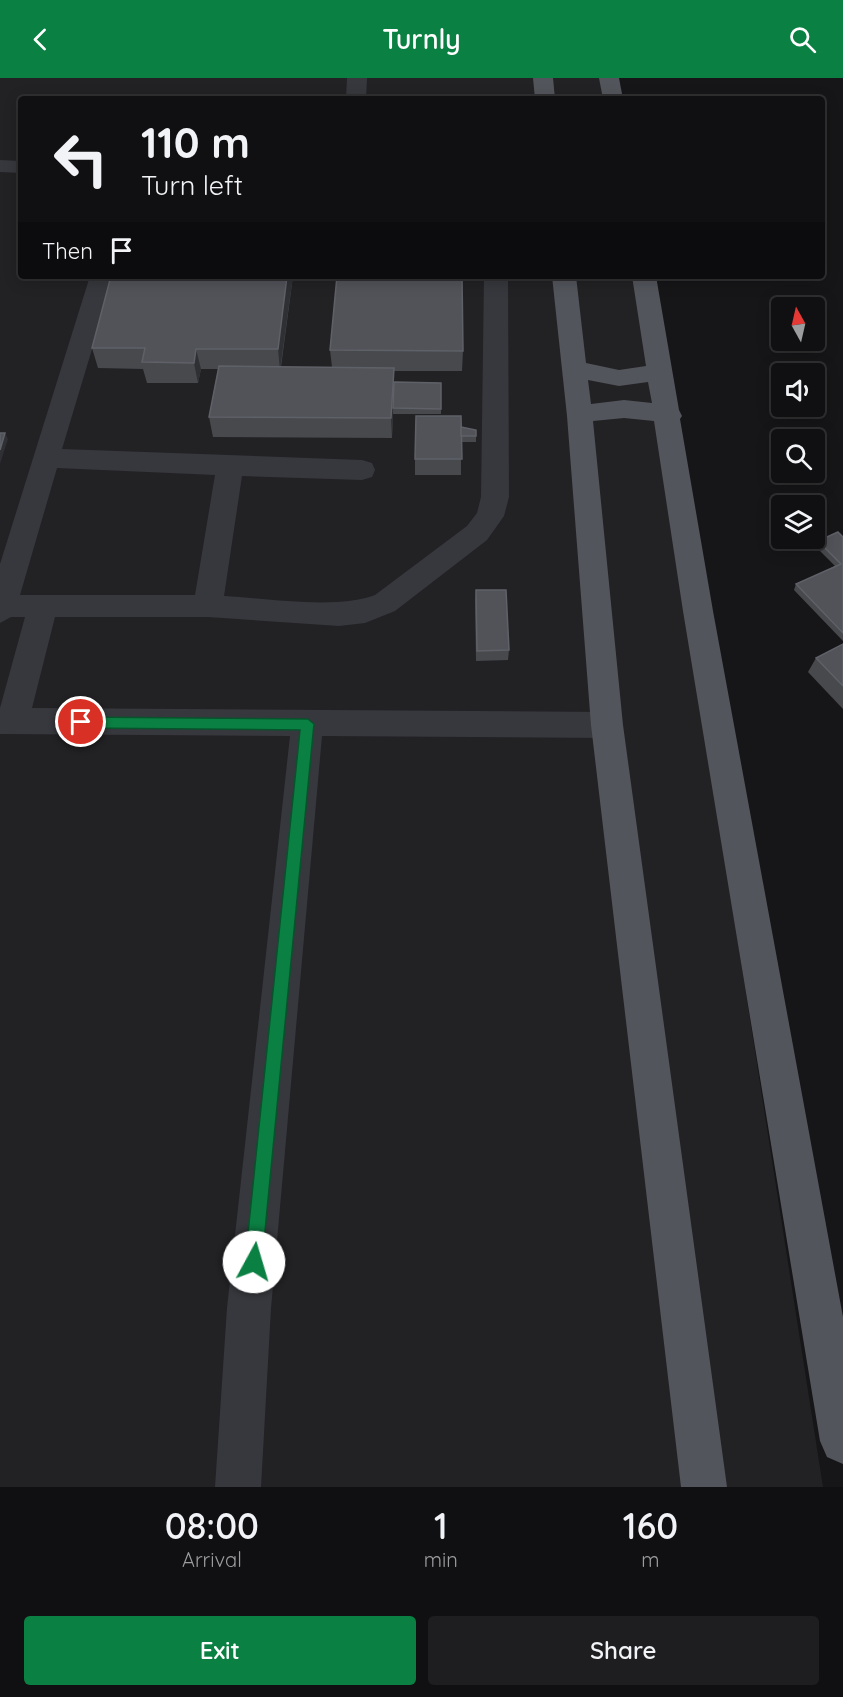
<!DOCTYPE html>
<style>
body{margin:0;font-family:Quicksand,sans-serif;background:#1e1e20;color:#f1f3f6;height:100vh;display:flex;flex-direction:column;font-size:22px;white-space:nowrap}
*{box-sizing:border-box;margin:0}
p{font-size:20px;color:#9c9d9f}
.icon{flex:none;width:33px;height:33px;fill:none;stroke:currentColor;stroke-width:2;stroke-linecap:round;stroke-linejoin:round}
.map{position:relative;height:1409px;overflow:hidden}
.drawer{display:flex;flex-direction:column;background:#101012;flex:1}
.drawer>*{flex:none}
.hud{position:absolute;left:18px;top:18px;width:807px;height:183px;border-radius:6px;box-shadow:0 3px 15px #0003,0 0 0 2px #303032;background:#101012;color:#f1f3f6;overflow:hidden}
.needle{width:39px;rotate:352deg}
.tools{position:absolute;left:771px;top:219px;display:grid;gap:12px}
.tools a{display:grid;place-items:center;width:54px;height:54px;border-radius:6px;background:#101012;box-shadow:0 3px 15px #0003,0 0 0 2px #303032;font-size:30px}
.pin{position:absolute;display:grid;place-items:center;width:51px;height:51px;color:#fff;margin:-26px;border:3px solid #fff;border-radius:50%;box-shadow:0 2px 6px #0007}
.me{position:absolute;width:66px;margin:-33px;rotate:6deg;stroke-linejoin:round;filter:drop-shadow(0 0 4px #0008)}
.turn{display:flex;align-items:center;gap:21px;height:126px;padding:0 24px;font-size:27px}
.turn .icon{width:78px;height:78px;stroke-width:2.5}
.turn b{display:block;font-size:42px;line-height:51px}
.then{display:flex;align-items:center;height:57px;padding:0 24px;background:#0003;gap:12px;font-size:22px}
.eta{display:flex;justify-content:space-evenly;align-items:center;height:102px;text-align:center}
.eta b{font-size:36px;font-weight:600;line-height:42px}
.cta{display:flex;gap:12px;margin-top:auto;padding:12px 24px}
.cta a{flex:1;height:69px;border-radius:6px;background:#0b8043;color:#fff;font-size:24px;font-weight:600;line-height:69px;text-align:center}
.cta a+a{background:#1e1e20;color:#f1f3f6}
header{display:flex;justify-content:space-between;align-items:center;height:78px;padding:0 24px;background:#0b8043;color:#fff;font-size:27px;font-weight:600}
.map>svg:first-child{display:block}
.built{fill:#222225}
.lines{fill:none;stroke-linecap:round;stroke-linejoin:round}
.minor{fill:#37383d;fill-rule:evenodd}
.major{fill:#53555c;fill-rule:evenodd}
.wall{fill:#47494d}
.shaded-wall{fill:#2f3033}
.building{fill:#525359;stroke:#5f6168;stroke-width:1.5}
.route{fill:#0b8043;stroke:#07532c;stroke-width:1.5}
</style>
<header><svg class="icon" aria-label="back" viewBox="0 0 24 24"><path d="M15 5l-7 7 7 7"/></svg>Turnly<svg class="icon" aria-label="search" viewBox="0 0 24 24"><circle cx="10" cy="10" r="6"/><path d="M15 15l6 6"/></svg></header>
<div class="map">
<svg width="843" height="1409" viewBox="0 0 843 1409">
<rect width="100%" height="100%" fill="#161618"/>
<path class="built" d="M0,0h604l3,21h-586v177h613l189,1211h-823z"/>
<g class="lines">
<g class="minor">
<path d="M347,0h20l-1,21h-20z"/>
<path d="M0,82l21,1v12l-21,-1z"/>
<path d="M90,198h24l-52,173 300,11 10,3 3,7 -3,7 -10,3 -120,-4 -18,120c43,2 112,14 151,-1l92,-69 10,-13 4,-16 3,-221h24l1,221 -5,19 -17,24 -92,71 -30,12 -26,3 -131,-9h-153l-23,91 575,4 11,4 5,9 -5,9 -11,4 -285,-2 -51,572 -10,179h-46l12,-179 63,-572 -290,-2v-26l25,-91h-14l-11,6v-59zM57,390l158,7 -20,120h-175z"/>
</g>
<g class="major">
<path d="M533,0h20l2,21h-20z"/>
<path d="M599,0h20l4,21h-20z"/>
<path d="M552,198h24l10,87 33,7 27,-4 -14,-90h24l23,134 3,6 -2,3 33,192 130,706v147l-16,-7 -7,-16 -137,-830 -29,-190 -30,-3 -31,3 30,304 104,762h-46l-90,-762 -24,-309zM588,302l31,6 29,-4 4,21 -28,-3 -33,4z"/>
</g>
</g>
<g class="wall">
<path d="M293,198l-12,91h51l-2,-17 133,1 -1,20h-68v11l47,1v31h-48l-1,24 -179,-1 -4,-20 9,-48h-17l-3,14h-51l-4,-14 -45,-1 -6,-20z"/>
<path d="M461,349l15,9v6h-15v33h-46v-16z"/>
<path d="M843,459v104l-49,-51 2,-6 39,-18 -19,-19 2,-6z"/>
<path d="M476,512l33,60 -1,10 -32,1 -1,-61z"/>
<path d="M843,566v65l-35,-37 8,-14z"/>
</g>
<g class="shaded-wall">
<path d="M287,198h6l-13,94 -2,-21z"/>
<path d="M196,271l5,20 -3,14 -4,-20z"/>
<path d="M394,290v20l-2,50 -1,-20z"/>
<path d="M5,355l3,6 -8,25v-14z"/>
</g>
<g class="building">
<path d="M111,198h176l-9,73h-82l-2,14 -52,-1 3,-14h-53z"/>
<path d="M337,198h125l1,75 -133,-1z"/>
<path d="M219,288l175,2 -3,50 -182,-1z"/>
<path d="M394,304l47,1v26l-48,-1z"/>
<path d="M416,338h45l1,43h-47z"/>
<path d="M461,349l15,3v6h-15z"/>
<path d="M0,355h5l-5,17z"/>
<path d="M838,454l5,5v96l-47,-49 45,-20 -23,-23z"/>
<path d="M476,512h30l3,60 -32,1z"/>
<path d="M843,566v42l-27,-28z"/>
</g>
<path class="route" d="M81,639l227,2 6,5 -52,538 -2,6 -6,2 -7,-2 -2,-6 55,-532 -219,-2 -6,-6z"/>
</svg>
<div class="tools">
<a><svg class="needle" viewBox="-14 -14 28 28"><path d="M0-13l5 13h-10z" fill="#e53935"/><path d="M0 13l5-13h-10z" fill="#9c9d9f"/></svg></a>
<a><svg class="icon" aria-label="sound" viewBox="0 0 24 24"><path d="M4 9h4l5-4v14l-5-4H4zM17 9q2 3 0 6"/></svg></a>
<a><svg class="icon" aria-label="search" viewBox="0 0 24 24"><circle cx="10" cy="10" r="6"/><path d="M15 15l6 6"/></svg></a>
<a><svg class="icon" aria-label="layers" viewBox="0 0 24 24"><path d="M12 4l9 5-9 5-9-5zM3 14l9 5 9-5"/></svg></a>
</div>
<div class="pin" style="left:81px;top:644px;background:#d93025"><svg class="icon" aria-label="arrive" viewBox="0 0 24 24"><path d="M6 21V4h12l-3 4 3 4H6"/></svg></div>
<svg class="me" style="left:254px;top:1184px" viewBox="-20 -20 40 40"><circle r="19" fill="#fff"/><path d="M0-13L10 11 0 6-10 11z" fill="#0b8043"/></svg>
<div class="hud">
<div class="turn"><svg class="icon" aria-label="left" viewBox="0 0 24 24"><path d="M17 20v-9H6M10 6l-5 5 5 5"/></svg><div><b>110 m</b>Turn left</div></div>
<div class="then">Then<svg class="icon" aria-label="arrive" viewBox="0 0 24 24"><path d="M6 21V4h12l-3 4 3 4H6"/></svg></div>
</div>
</div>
<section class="drawer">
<div class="eta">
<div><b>08:00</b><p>Arrival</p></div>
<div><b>1</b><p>min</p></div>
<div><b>160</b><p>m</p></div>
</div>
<div class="cta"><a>Exit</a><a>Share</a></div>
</section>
